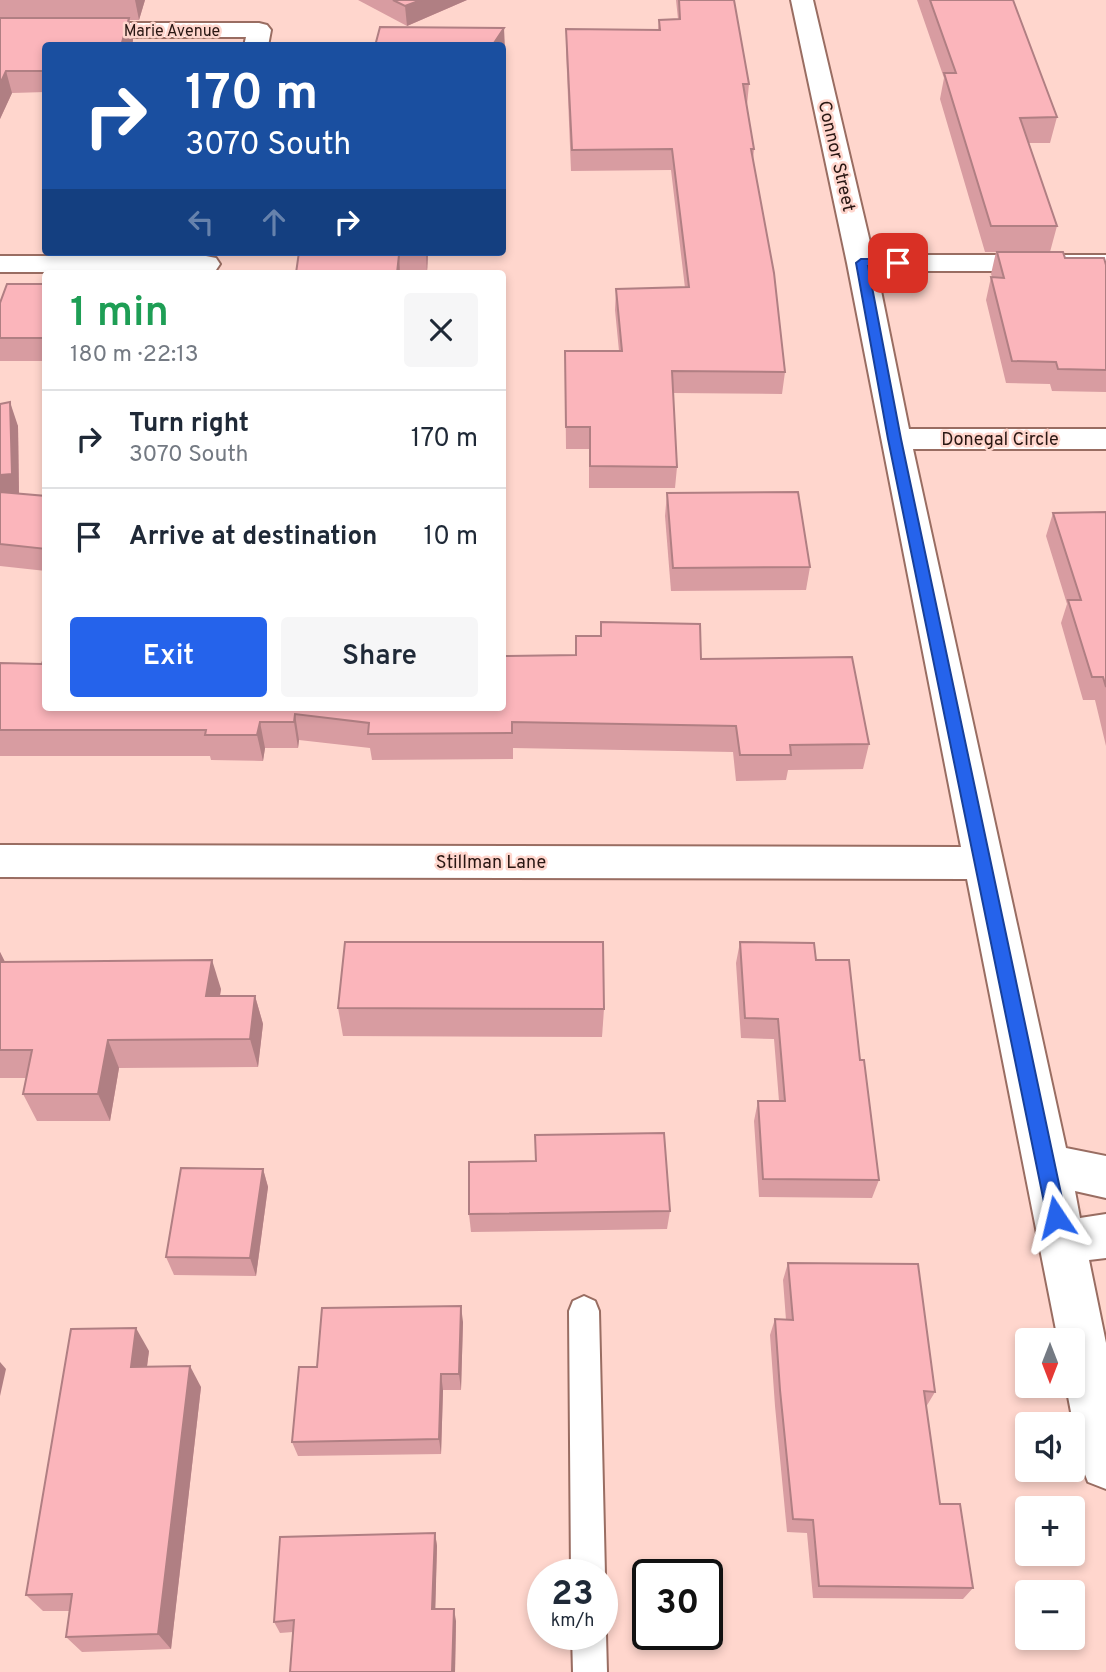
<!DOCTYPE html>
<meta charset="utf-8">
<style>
body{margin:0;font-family:Overpass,sans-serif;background:#f6f6f7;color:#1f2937;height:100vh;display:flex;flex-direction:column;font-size:26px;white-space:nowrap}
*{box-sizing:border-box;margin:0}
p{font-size:23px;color:#747a83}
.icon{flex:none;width:38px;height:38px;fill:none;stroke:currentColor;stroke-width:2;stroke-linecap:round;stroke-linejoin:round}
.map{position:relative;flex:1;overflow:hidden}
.details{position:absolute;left:42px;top:270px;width:464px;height:441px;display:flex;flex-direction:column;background:#fff;border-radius:7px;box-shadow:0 4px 10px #0003}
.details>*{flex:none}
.banner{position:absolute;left:42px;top:42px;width:464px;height:214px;border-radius:7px;box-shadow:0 4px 10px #0003;background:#1a4fa0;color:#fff;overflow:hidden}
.needle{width:46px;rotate:180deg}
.controls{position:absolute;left:1015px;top:1328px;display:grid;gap:14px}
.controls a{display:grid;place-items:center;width:70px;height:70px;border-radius:7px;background:#fff;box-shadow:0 4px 10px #0003;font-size:35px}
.speed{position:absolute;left:527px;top:1559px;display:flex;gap:14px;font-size:35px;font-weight:700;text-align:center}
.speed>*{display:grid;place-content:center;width:91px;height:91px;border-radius:50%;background:#fff;box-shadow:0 4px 10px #0003;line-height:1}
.speed small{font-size:18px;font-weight:400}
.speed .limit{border:4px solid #111;border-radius:10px;background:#fff;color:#111}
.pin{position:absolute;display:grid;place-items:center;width:60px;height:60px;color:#fff;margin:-30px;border-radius:14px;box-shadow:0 4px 10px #0006}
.me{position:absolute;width:77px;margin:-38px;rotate:350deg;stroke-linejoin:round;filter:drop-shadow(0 0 5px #0008)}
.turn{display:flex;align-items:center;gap:24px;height:147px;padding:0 28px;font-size:32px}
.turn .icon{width:91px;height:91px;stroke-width:2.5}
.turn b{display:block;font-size:49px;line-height:60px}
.lanes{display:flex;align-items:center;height:66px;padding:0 28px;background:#0003;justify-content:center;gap:35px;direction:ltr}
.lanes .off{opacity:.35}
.round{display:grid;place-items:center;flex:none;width:74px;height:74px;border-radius:7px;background:#f6f6f7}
.headline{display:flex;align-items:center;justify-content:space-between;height:119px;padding:0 28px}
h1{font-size:42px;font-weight:600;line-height:52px;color:#1e9e55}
.cta{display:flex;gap:14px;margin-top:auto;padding:14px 28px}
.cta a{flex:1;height:80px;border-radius:7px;background:#2563eb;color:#fff;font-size:28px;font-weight:600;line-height:80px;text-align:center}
.cta a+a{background:#f6f6f7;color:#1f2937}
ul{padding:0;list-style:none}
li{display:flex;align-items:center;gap:21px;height:98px;padding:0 28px;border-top:2px solid #e0e1e3}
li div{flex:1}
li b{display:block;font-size:26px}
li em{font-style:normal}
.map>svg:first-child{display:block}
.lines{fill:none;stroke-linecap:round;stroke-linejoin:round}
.lane-casing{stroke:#996d62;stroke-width:4}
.street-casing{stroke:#996d62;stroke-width:4}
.lane{fill:#fff;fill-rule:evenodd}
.street{fill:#fff;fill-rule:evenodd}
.wall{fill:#d89ca1}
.shaded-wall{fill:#b07f83}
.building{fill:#fbb5bb;stroke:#b07f83;stroke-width:2}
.route{fill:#2563eb;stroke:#184099;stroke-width:2}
.labels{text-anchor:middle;stroke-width:5;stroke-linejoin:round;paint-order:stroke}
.far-street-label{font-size:16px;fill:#291713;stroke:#ffd6cd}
.street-label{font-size:18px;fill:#291713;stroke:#ffd6cd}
</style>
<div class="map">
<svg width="1106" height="1672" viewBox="0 0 1106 1672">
<rect width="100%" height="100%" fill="#ffd6cd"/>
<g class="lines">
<g class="lane-casing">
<g id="lane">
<path d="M584,1296l11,5 4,10 6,264 -3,6v-6h-31l-2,-264 4,-10z"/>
<path d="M602,1624l4,10 1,38h-34l-1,-38h30z"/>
</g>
</g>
<g class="street-casing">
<g id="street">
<path d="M791,0h22l60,255h233v16h-229l32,158h197v20h-193l153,699 40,8v42l-31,-7 5,27 26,-4v44l-17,2 17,83v146l-18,-7 -7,-18 -15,-78h7v-46h-15l-91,-461 -967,-2v-32l961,2 -114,-584z"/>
<path d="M0,23h259l8,2 4,5 -3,16h-24l2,-9h-246z"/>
<path d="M0,256h206l10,2 4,6 -4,6 -10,2h-206z"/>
</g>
</g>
<use href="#lane" class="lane"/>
<use href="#street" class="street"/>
</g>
<g class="wall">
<path d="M0,0h145l-6,20h-10l4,20 -1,6h-86v46l-34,1 -12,26z"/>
<path d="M358,0h109l-60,26z"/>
<path d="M676,0h58l15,84 -2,21 7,44 -1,11 32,212 -3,22 -109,-1 4,74 -2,21h-86v-39h-23l-1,-98h54l-4,-41 1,-21 69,-1 -14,-118 -100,1 -5,-122v-20l92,1 1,-10 19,-1z"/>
<path d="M917,0h96l44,117 -7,26h-21l28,83 -7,26 15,6 41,7v127l-54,-1 -2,-7 -44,-1 -20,-83 5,-23h1l-1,-3 5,-22h-11l-45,-153 4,-21z"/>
<path d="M299,252h129l-1,21h-131z"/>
<path d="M46,284v77h-46v-58z"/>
<path d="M0,404l18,22 1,68 27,2v75l-46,-5z"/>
<path d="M667,493l143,74 -4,23 -135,1 -6,-75z"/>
<path d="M1106,512v234l-11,-46h-12l-22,-77 6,-19 -21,-68 7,-23z"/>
<path d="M601,622l100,37 168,85 -6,25 -75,1 -2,10 -50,1 -3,-29 -220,-4v11l-141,1 -2,-12 -71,-8 -1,8h-33l-2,13 -52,-1 -1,-4h-210v-93l46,44 530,-52 25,-19z"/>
<path d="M740,942l76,18 44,100 19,120 -7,18 -113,-1 -5,-76 4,-20h21l-5,-62 -33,-1 -5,-75z"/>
<path d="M0,952l5,10 216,27 -1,7h35l8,28 -5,43 -139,1 -9,53h-73l-14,-27 3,-16h-26z"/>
<path d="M338,1008l266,1 -2,28 -259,-1z"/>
<path d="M536,1161l134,50 -3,18 -196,3 -2,-18z"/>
<path d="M263,1169l5,18 -12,89 -82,-1 -8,-18z"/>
<path d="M788,1263l147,129 -9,15 14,97 33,84 -10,11 -150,-1 -6,-65 -20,-1 -12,-126 -5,-71 5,-16 11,1 -3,-40z"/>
<path d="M463,1322l-2,68h-18l-2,64 -143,2 -6,-14 25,-75z"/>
<path d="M149,1351l-2,15 54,21 -30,262 -89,3 -16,-15 3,-26h-26l-17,-16z"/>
<path d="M435,1533l2,13 -2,63 21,12 -1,51h-165l3,-40 -13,1 -6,-11z"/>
</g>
<g class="shaded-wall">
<path d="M135,0h10l-6,20z"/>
<path d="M421,0h46l-60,26 -2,-20z"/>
<path d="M129,18l4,22 -1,6h-11z"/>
<path d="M504,28l1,21 -3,3v-6h-10z"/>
<path d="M6,71l6,22 -12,26v-35z"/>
<path d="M426,252h2l-1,21z"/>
<path d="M399,255l1,18h-3z"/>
<path d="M10,402l8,24 1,71 -19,2v-24z"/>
<path d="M295,714l4,26 -1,8 -4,-26z"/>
<path d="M260,722l5,26 -2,13 -6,-26z"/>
<path d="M0,952l6,12 -6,26z"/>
<path d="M212,960l9,29 -6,35 -9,-28z"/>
<path d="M255,996l8,28 -5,43 -8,-28z"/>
<path d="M108,1040l11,28 -9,53 -12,-27z"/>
<path d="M263,1169l5,18 -12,89 -6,-18z"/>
<path d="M461,1306l2,16 -2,68 -2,-16z"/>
<path d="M136,1328l13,23 -5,38 -13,-22z"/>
<path d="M0,1362l6,7 -6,27z"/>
<path d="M190,1366l11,21 -30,262 -13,-15z"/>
<path d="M441,1374l2,16 -2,64 -2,-15z"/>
<path d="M435,1533l2,13 -2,75 -3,-12z"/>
<path d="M454,1609l2,12 -1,51h-3z"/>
</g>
<g class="building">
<path d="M393,0h28l-16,6z"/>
<path d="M679,0h55l15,84h-6l11,65h-3l23,124 11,99 -113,-1 5,96 -87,-1v-39h-24l-1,-76h57l-6,-62 73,-2 -17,-138 -100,1 -6,-121 94,1 -1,-10 21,-1z"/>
<path d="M930,0h83l44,117 -37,1 37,108h-66l-47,-153h12z"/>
<path d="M0,18h129l-8,28h-75v25h-40l-6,13z"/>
<path d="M380,27l124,1 -12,18h-117z"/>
<path d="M299,252h127v3h-27l-2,18h-101z"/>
<path d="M997,252h66l2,6h39l2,7v105l-48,-1 -2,-7 -44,-1 -21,-84 13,1z"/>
<path d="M7,284h39v54h-46v-35z"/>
<path d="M10,402l2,72 -12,1v-71z"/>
<path d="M0,492l46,4v53l-46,-5z"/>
<path d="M798,492l12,75 -137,1 -6,-75z"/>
<path d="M1106,512v175l-3,-10h-11l-24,-77h13l-28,-87z"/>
<path d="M601,622l99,2 1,35 151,-2 17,87 -79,1 1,10h-51l-4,-29 -224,-4v11l-144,1 1,-11 -74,-9 -1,8h-34l-3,13h-52l1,-5h-206v-67l42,1 4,-13v56h456v-51l74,-1v-19h25z"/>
<path d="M345,942h258l1,67 -266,-1z"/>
<path d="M740,942l74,1 2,17h33l11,100h4l15,120 -116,-1 -5,-78h27l-7,-82 -33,-1z"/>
<path d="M212,960l-6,36h49l-5,43 -142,1 -10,54h-75l9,-44h-32v-88z"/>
<path d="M664,1133l6,78 -201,3v-52l67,-1 -1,-26z"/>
<path d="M181,1168l82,1 -13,89 -84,-1z"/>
<path d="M788,1263l130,1 17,128 -11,-1 16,113h20l13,84 -154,-2 -6,-66 -20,-1 -13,-129 -5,-71 18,1z"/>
<path d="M461,1306l-2,68h-18l-2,65 -147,3 7,-75h18l5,-59z"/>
<path d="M136,1328l-5,39 59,-1 -32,268 -92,3 6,-43 -46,1 45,-266z"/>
<path d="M435,1533l-3,76h22l-2,63h-162l4,-52 -20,2 6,-85z"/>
</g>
<path class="route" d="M898,259l5,1v5l-35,1 33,173 165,778 -3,6 -7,3 -6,-3 -3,-6 -159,-778 -32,-176 5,-4z"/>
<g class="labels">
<g class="far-street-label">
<text x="172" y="36">Marie Avenue</text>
</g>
<g class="street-label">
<text transform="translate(837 156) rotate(77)" y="6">Connor Street</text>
<text x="1000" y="445">Donegal Circle</text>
<text x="491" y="868">Stillman Lane</text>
</g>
</g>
</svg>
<div class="controls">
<a><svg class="needle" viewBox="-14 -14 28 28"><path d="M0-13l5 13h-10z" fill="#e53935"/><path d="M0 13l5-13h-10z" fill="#747a83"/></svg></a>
<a><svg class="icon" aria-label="sound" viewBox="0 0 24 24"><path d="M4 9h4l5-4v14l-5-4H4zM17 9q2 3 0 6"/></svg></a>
<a>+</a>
<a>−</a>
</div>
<div class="speed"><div>23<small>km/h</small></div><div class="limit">30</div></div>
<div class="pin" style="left:898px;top:263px;background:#d93025"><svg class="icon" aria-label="arrive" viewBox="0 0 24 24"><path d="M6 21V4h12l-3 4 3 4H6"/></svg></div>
<svg class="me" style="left:1056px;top:1217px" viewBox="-20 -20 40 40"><path d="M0-17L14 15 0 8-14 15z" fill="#2563eb" stroke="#fff" stroke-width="4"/></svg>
<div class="banner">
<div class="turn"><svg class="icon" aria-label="right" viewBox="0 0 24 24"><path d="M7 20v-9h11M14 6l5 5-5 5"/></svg><div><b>170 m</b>3070 South</div></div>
<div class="lanes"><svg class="icon off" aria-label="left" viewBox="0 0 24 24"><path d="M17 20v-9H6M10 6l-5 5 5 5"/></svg><svg class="icon off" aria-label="ahead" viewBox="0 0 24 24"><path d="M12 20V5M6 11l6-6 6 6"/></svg><svg class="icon" aria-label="right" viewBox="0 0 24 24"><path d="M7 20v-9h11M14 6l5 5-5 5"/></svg></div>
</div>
<section class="details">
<div class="headline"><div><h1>1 min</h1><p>180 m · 22:13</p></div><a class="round"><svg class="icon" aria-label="close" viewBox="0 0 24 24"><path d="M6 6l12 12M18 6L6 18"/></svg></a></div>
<ul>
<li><svg class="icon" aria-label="right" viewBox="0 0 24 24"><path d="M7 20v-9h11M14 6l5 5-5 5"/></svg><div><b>Turn right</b><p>3070 South</p></div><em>170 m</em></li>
<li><svg class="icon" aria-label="arrive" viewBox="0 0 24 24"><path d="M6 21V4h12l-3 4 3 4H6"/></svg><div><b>Arrive at destination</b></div><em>10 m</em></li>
</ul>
<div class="cta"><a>Exit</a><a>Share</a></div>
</section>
</div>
